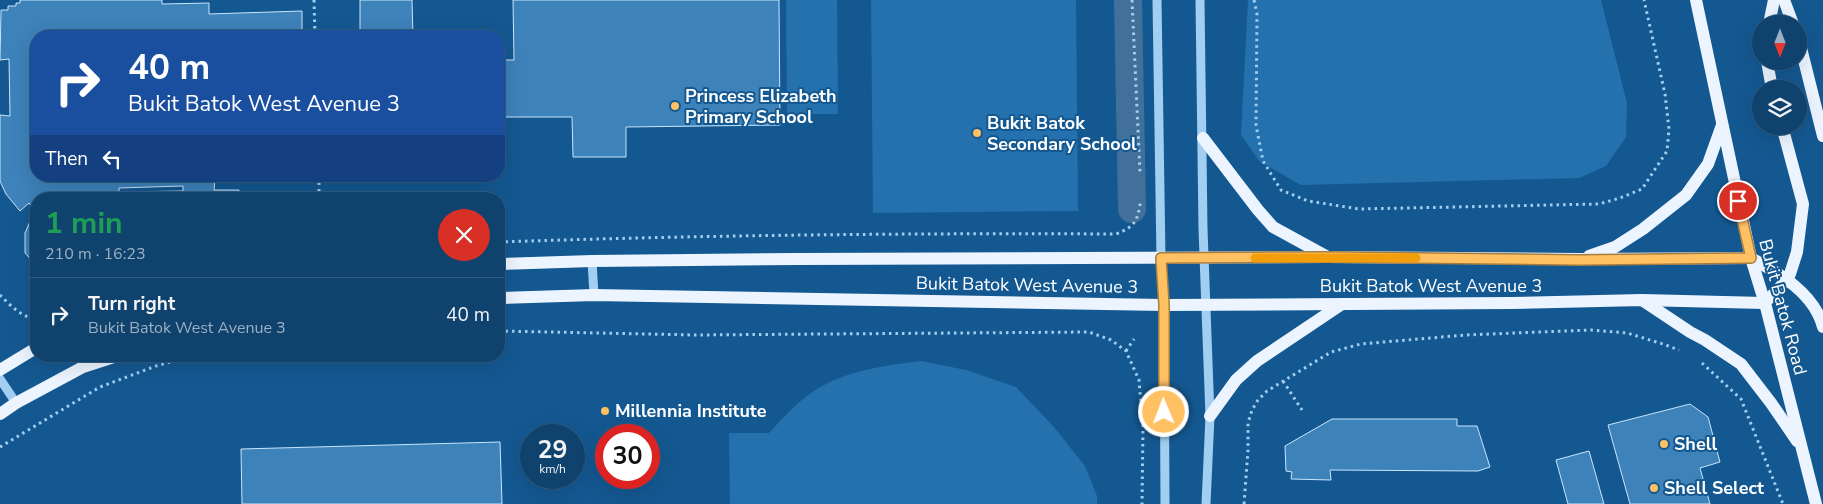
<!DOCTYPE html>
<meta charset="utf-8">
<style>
body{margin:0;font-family:"Nunito Sans",sans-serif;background:#184972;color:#f1f3f6;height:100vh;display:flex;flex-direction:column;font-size:19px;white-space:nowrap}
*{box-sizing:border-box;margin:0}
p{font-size:16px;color:#9bb0c2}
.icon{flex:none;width:28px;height:28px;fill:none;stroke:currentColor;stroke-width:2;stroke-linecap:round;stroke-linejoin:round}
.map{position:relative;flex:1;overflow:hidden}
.side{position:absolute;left:30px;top:192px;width:475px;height:170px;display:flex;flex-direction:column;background:#0f426d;border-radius:20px;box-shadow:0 5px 20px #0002,0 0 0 1px #2f5b80}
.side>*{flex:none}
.guide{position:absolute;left:30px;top:30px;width:475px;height:152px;border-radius:20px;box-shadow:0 5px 20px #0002,0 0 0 1px #2f5b80;background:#1a4fa0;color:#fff;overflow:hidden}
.needle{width:32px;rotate:180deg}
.tools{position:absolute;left:1752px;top:15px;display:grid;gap:10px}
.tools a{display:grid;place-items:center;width:55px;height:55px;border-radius:50%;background:#0f426d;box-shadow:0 5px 20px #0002,0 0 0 1px #2f5b80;font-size:25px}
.speed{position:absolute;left:520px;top:424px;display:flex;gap:10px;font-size:25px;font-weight:700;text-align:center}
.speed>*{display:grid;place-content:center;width:65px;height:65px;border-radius:50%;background:#0f426d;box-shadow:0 5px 20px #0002,0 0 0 1px #2f5b80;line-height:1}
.speed small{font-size:12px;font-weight:400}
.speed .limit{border:8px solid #d22;background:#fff;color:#111}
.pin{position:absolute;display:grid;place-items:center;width:42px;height:42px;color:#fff;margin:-21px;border:2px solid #fff;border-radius:50%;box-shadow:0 1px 5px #0007}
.me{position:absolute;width:55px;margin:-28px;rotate:359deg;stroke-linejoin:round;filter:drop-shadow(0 0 4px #0008)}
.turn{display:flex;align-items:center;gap:18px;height:105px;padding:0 15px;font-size:22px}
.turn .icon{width:65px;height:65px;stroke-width:2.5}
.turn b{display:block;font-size:35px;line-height:42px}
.then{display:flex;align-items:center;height:48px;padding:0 15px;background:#0003;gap:10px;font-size:19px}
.round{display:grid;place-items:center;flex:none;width:52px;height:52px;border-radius:26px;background:#184972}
.head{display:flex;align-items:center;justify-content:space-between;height:85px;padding:0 15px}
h1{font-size:30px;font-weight:700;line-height:38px;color:#1e9e55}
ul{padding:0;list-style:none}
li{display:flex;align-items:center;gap:15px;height:75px;padding:0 15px;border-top:1px solid #2f5b80}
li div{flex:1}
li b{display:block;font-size:19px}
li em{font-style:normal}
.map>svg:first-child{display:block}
.green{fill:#2471ae}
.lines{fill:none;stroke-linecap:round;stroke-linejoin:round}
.canal{stroke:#41719a;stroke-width:28}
.building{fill:#3d82b9;stroke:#c9e5fc;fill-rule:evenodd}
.path{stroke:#a2cef1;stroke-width:3;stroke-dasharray:2.5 4;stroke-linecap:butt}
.minor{stroke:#a2cef1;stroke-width:9}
.major{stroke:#ecf5ff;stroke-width:12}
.route-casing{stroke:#a67d40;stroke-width:12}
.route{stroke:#ffc162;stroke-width:9}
.slow{stroke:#f59e0b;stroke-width:9}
.poi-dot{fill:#ffc162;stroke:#145891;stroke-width:2}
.labels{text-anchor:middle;stroke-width:4;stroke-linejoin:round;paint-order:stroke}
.poi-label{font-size:18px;font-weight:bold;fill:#fff;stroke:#145891;text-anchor:start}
.street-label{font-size:18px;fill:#fff;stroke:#145891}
</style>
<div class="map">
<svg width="1823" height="504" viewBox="0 0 1823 504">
<rect width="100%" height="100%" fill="#145891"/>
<g class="green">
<path d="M786,0h51l1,114h-51z"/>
<path d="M871,0h205l2,211 -205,2z"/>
<path d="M1248,0h353l26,103 -1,34 -20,29 -27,12 -278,7 -41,-23 -19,-27z"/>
<path d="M921,361l45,9 50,17 37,39 32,40 12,30v8h-367l-1,-71h40c14,-15 28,-31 45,-42 32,-21 70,-25 107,-30z"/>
</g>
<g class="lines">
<path class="canal" d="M1128,0l4,209"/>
</g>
<g class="building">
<path d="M20,0h142v4l47,-1v11l93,-3v25h-266v140l274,1 -95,2 -1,11h25l1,9h-204v66l-11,-12v-20l10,-23 -6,-7 -9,8 -14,-17 -6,-13v-66l10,1 -1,-57 -9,1 1,-50h7v-4h8v-3h4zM183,186v5l-64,1v-4z"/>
<path d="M360,0h52l1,36h-53z"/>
<path d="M513,0h266l1,125 -154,2v30h-53l-1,-40h-73v-57h15z"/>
<path d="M1690,404l18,13 12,45 -20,6 10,36h-80l-22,-79z"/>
<path d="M1332,419h125v7h20l13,41 -12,4 -148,-1 1,10 -40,-1 1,-7 -6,-1 -1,-25z"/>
<path d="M500,442l2,62h-260l-1,-55z"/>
<path d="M1589,451l15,53h-36l-12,-44z"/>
</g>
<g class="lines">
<g class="path">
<path d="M314,0l1,36"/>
<path d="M1132,0l8,173"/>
<path d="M1254,0l3,14 -1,111 7,36 18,29 27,11 51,8 240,-5 21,-6 22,-9 25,-38 2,-22 -4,-35 -21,-94"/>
<path d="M319,176v23"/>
<path d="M499,242c205,-7 411,-9 617,-8 21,-8 21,-14 25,-34"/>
<path d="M0,295c10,10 21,22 36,24"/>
<path d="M499,331l197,4 393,-3 22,8 15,11 13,29 4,47 -1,77"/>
<path d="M1126,351l8,-12"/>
<path d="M1702,363l39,36 42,105"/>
<path d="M1283,381l19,29"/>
<path d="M0,447l100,-60 56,-21 36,-10"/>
<path d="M1244,504l4,-54v-27l4,-13 6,-10 9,-9 64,-39 30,-8 104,-9 126,-5 36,3 36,11 16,6"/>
</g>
<g class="minor">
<path d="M1157,0l4,258 3,47 1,199"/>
<path d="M1200,0l3,229 7,187 -4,88"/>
<path d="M592,261l2,34"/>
<path d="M0,379l16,24"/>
</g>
<g class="major">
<path d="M1696,0l55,258 15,49 50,197"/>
<path d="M1784,0l9,24"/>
<path d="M1769,24l5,-24"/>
<path d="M1799,40l24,96"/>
<path d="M1767,61l5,28"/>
<path d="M1203,138l55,72 15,17 53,29"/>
<path d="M1589,256l26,-9 28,-18 43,-34 22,-31 14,-39"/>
<path d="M1751,258c29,16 63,35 72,69"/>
<path d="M499,264l93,-3 206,-2 530,-2 251,2 172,-1"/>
<path d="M499,298l95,-3 570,10 347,-2 131,-3 122,3"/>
<path d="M1642,300l48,32 15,8 36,24 30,39 26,38"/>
<path d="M1764,303l14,-13 12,-16 7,-22 6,-48 -21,-78"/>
<path d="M0,370l36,-22"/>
<path d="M0,414l16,-11 67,-36 34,-11"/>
<path d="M1210,416l26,-36 21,-19 85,-57"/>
</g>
</g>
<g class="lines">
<g class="route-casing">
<path id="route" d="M1164,412v-107l-3,-47 167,-1 251,3 172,-2 -13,-57"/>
</g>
<use href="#route" class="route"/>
<path class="slow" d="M1255,258h161"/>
</g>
<g class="poi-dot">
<circle cx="675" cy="106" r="5"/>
<circle cx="977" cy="133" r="5"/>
<circle cx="605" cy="411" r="5"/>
<circle cx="1664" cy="444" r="5"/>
<circle cx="1654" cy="488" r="5"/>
</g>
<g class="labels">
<g class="poi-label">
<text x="685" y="102">Princess Elizabeth<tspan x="685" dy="21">Primary School</tspan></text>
<text x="987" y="129">Bukit Batok<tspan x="987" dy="21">Secondary School</tspan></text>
<text x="615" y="417">Millennia Institute</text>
<text x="1674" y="450">Shell</text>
<text x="1664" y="494">Shell Select</text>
</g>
<g class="street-label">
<text transform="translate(1027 285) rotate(1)" y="6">Bukit Batok West Avenue 3</text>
<text x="1431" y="292">Bukit Batok West Avenue 3</text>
<text transform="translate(1783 307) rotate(75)" y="6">Bukit Batok Road</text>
</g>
</g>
</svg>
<div class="tools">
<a><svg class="needle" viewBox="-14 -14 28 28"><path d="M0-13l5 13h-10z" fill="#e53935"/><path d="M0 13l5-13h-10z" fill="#9bb0c2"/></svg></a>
<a><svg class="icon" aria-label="layers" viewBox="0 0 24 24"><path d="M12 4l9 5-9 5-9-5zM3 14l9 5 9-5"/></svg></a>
</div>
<div class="speed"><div>29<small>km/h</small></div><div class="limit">30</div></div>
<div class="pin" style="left:1738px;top:201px;background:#d93025"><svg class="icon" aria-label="arrive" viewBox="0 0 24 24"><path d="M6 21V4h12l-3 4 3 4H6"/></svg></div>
<svg class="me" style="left:1164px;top:412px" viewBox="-20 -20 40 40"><circle r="17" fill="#ffc162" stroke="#fff" stroke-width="3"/><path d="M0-11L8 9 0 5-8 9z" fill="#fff"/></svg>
<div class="guide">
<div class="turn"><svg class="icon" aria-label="right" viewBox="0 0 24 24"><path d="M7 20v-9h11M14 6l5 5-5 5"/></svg><div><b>40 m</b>Bukit Batok West Avenue 3</div></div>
<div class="then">Then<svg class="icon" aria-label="left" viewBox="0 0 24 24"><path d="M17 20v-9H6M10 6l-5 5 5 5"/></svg></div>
</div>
<section class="side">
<div class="head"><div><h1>1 min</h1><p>210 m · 16:23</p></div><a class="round" style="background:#d93025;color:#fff"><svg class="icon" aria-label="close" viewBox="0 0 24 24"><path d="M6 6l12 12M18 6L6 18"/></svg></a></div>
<ul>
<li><svg class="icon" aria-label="right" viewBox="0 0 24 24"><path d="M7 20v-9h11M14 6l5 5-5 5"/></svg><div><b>Turn right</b><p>Bukit Batok West Avenue 3</p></div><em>40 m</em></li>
</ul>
</section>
</div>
